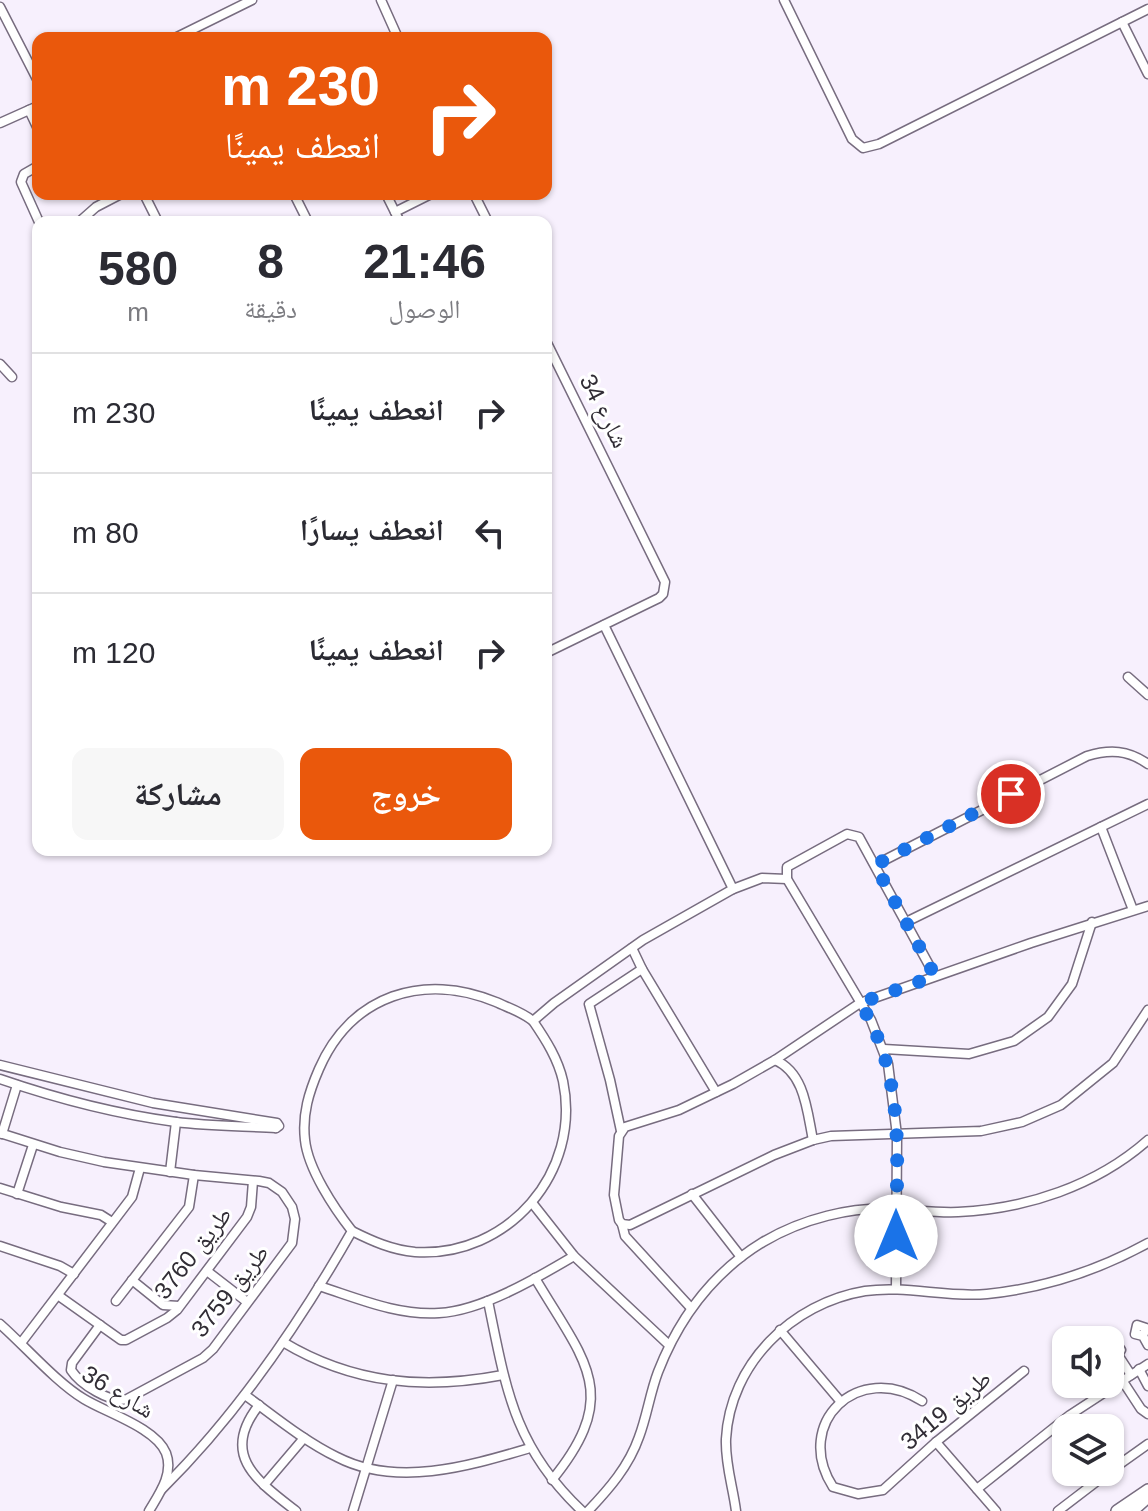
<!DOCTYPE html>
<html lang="ar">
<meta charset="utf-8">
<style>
body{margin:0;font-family:Arial,"Noto Naskh Arabic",sans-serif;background:#f7f7f7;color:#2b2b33;direction:rtl;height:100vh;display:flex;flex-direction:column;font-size:30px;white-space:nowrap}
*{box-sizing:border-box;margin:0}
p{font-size:26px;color:#7c7c81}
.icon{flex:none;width:44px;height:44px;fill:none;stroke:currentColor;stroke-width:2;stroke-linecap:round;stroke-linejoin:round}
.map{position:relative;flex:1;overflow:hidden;direction:ltr}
.details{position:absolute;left:32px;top:216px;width:520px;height:640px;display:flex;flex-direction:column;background:#fff;border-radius:16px;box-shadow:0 2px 6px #0004;direction:rtl}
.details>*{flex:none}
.top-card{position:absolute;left:32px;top:32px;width:520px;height:168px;border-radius:16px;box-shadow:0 2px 6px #0004;direction:rtl;background:#ea580c;color:#fff;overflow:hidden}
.fabs{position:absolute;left:1052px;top:1326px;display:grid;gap:16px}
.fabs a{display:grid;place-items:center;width:72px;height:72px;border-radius:16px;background:#fff;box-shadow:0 2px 6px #0004;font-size:40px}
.pin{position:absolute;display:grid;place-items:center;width:68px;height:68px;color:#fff;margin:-34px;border:4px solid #fff;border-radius:50%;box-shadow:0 2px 8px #0007}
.me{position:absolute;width:88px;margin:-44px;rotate:0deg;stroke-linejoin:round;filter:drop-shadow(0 0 6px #0008)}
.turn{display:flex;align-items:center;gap:28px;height:168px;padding:0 40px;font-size:36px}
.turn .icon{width:104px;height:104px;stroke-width:2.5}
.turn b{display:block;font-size:56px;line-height:68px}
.eta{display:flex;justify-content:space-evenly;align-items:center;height:136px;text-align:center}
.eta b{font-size:48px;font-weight:700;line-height:56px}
.cta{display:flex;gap:16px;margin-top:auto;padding:16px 40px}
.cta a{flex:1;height:92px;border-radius:16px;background:#ea580c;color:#fff;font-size:32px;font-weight:700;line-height:92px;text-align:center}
.cta a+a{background:#f7f7f7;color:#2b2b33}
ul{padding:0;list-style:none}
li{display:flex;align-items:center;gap:24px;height:120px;padding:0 40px;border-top:2px solid #e1e1e2}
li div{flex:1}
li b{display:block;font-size:30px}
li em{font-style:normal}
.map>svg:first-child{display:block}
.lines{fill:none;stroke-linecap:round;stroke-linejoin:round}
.minor-casing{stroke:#776c7f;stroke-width:11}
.secondary-casing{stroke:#776c7f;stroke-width:14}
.minor{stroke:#fff;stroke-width:8}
.secondary{stroke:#fff;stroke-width:11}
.route{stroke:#1a73e8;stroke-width:14;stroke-dasharray:0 25.2}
.labels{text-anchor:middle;stroke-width:6;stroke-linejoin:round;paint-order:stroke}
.street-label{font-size:24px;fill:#312d35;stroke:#fff}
</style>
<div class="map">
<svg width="1148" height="1511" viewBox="0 0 1148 1511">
<rect width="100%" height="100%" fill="#f7f0fd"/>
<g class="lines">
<g class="minor-casing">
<g id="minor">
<path d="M381,0l17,38"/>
<path d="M784,0l68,139 11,9 16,-4 269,-135"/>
<path d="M0,7l38,74"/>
<path d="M1122,22l26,52"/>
<path d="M175,38l77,-38"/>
<path d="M29,110l9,19"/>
<path d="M0,123l38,-17"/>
<path d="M38,166l-14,8 -3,8 18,40"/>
<path d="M144,194l14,28"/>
<path d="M294,194l14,28"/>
<path d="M386,194l14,28"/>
<path d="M474,194l14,28"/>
<path d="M395,212l36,-18"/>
<path d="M79,222l17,-15 25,-13"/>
<path d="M546,341l119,241 -2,12 -4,4 -113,55"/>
<path d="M0,364l12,13"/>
<path d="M604,625l129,264"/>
<path d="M1128,677l20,18"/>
<path d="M1101,827l32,83"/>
<path d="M875,865l212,-109c23,-7 41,-6 61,8"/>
<path d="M1148,906l-117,37 -171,60 -85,57 -42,24 -54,26 -54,17 -6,9 -5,59 5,25 3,4 8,1 144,-70 39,-15 18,-4 150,-5 41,-9 39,-17 52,-42 35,-53"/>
<path d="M906,922l242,-118"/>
<path d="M632,948l10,21 74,123"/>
<path d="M884,1049l85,5 45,-13 34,-24 24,-33 20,-62"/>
<path d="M775,1060c30,13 32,51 38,80"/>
<path d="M0,1065l153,38 124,20 2,3 -3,2"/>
<path d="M0,1079c58,20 116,35 176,43 33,4 67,4 100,6"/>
<path d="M621,1131l-11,-51 -21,-76 53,-35"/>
<path d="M0,1133l60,19 44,10 90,13 65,6 10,2 13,9 10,15 3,12 -3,24 -79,106 -10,9 -76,41c-16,5 -47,-15 -56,-29l1,-7 28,-38"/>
<path d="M2,1134l15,-49"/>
<path d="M170,1172l6,-50"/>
<path d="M0,1188l61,19 40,8 11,7"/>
<path d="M17,1194l16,-49"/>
<path d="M692,1194l49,63"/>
<path d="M533,1204l41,52 95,89"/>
<path d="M622,1224l3,12 66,72"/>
<path d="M352,1231c20,10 40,19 63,21 93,6 167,-80 148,-171 -5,-22 -17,-41 -30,-60"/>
<path d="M0,1246l60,20 14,8"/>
<path d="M207,1271l40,31"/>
<path d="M535,1278c49,83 88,115 17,202"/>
<path d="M132,1280l31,25 16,1"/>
<path d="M319,1286c38,12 79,30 120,27 42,-2 98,-35 135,-57"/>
<path d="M896,1289l1,-154 -9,-71 -17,-44 -84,-141v-12l60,-33 12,3 76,139"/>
<path d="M59,1296l62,44h5l41,-22 10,-8 70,-93 4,-10 2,-26"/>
<path d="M116,1301l73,-94 5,-32"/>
<path d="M488,1301c18,88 26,146 94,210"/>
<path d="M0,1324c26,23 56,58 84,75 23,14 72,29 82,54 8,21 -7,41 -17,58"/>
<path d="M780,1330l61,72"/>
<path d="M1143,1336l3,-8 -9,-3 -2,9 8,2 5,9"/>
<path d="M283,1342c70,42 141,48 220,33"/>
<path d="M21,1343l111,-146 8,-29"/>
<path d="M1110,1344l6,-1 5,7 -3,5 -8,-1"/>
<path d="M1118,1355l13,20"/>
<path d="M1139,1369l9,17"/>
<path d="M1122,1380l19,29 7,5"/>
<path d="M245,1395c29,21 59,46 92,62 60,31 132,9 193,-9"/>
<path d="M922,1401c-63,-41 -130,22 -89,86l25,7 25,-4 53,-48 88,-71"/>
<path d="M259,1405c-39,50 -3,75 37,106"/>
<path d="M936,1442l60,69"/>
<path d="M1110,1471l38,-27"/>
<path d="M264,1485l40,-47"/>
<path d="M162,1489c76,-75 137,-165 190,-258 -18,-23 -44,-62 -47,-91 -3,-26 4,-48 14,-71 32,-74 105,-97 177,-67 13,6 26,10 37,19l21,-18 89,-63 90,-51 29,-11 25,1"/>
<path d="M977,1489l93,-74 78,-51"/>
<path d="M353,1511l40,-131"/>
<path d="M588,1511c21,-22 41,-45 51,-74 8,-21 11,-44 19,-65 21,-54 54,-99 105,-130 39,-23 88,-36 134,-33 20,1 40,4 61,3 68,-3 138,-26 190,-72"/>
<path d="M736,1511c-3,-24 -11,-47 -10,-72 4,-75 66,-136 139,-148 41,-6 81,7 122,3 58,-6 110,-23 161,-51"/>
<path d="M1058,1511l51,-39"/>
</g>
</g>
<g class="secondary-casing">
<g id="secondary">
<path d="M1117,1511l31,-21"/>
<path d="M1132,1511l16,-14"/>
</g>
</g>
<use href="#minor" class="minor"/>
<use href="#secondary" class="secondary"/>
</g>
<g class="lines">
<path class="route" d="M896,1236c1,-83 9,-161 -36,-233l75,-27 -60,-111 136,-71"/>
</g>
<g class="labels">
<g class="street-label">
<text transform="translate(604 411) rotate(63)" y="8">شارع 34</text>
<text transform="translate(193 1253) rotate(-52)" y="8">طريق 3760</text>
<text transform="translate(230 1291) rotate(-52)" y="8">طريق 3759</text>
<text transform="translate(118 1392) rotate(31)" y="8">شارع 36</text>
<text transform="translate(946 1410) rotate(-40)" y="8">طريق 3419</text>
</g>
</g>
</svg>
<div class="fabs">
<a><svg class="icon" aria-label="sound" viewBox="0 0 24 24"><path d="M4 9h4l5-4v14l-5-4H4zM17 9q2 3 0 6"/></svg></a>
<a><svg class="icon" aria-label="layers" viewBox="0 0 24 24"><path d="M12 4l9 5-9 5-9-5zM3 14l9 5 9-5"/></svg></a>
</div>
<div class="pin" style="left:1011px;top:794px;background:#d93025"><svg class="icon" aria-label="arrive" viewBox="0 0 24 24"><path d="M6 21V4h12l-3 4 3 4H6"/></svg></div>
<svg class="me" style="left:896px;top:1236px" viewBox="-20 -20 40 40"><circle r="19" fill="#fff"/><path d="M0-13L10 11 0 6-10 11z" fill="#1a73e8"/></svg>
<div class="top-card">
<div class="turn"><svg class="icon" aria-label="right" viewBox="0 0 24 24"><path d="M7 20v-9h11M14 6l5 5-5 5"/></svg><div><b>230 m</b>انعطف يمينًا</div></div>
</div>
<section class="details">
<div class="eta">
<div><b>21:46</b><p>الوصول</p></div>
<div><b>8</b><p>دقيقة</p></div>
<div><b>580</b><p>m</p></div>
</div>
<ul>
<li><svg class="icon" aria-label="right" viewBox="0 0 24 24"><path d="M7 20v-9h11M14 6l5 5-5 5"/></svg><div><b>انعطف يمينًا</b></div><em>230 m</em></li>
<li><svg class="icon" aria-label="left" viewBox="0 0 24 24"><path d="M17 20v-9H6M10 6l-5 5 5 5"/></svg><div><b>انعطف يسارًا</b></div><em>80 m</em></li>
<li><svg class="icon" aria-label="right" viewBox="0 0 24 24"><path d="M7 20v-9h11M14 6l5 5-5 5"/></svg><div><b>انعطف يمينًا</b></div><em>120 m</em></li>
</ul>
<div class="cta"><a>خروج</a><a>مشاركة</a></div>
</section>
</div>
